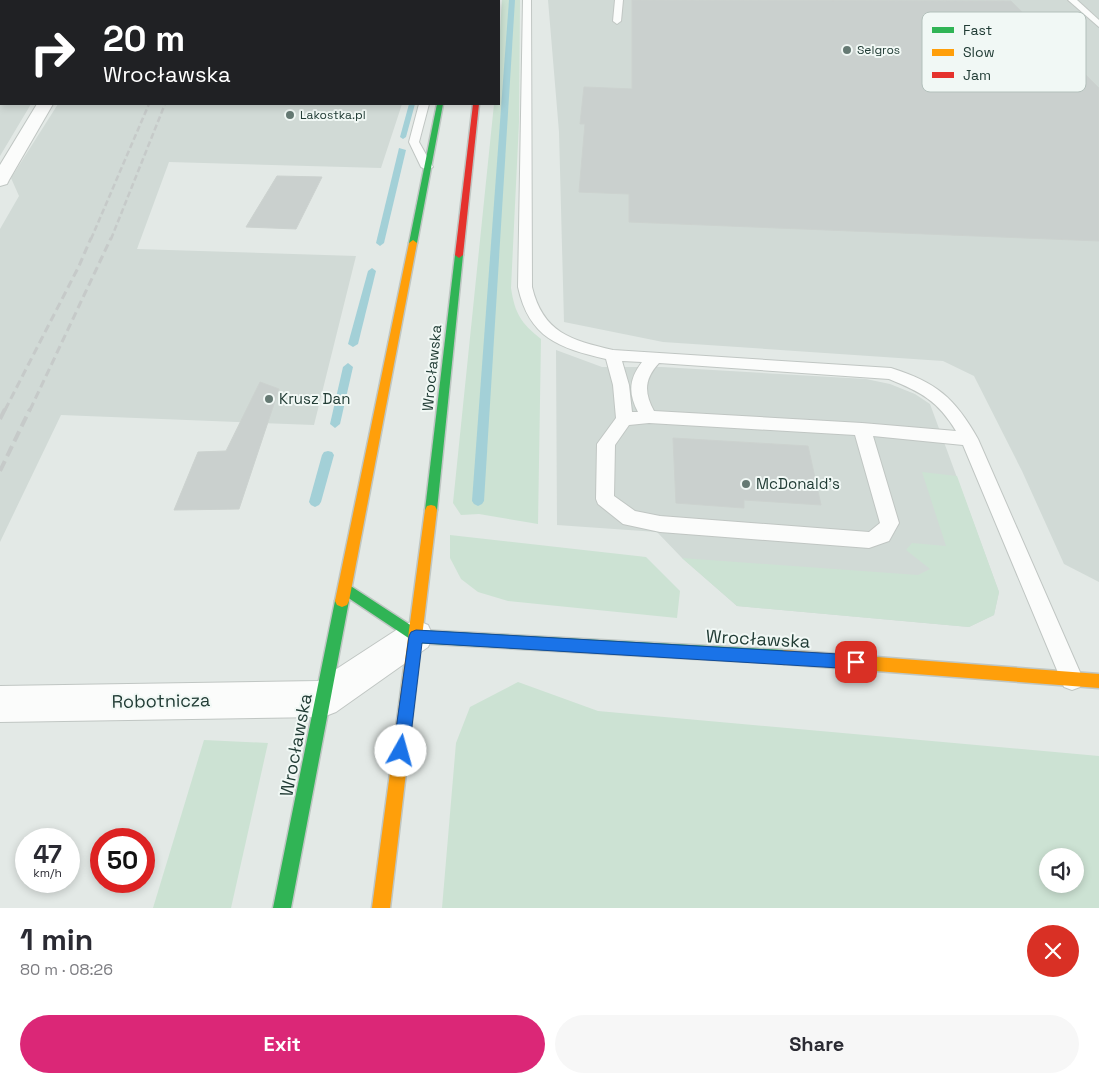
<!DOCTYPE html>
<meta charset="utf-8">
<style>
body{margin:0;font-family:"Space Grotesk",sans-serif;background:#f7f7f7;color:#2b2b33;height:100vh;display:flex;flex-direction:column;font-size:19px;white-space:nowrap}
*{box-sizing:border-box;margin:0}
p{font-size:16px;color:#7c7c81}
.icon{flex:none;width:28px;height:28px;fill:none;stroke:currentColor;stroke-width:2;stroke-linecap:round;stroke-linejoin:round}
.map{position:relative;height:908px;overflow:hidden}
.panel{display:flex;flex-direction:column;background:#fff;flex:1}
.panel>*{flex:none}
.banner{position:absolute;left:0px;top:0px;width:500px;height:105px;box-shadow:0 2px 8px #0003;background:#202124;color:#fff;overflow:hidden}
.fabs{position:absolute;left:1039px;top:848px;display:grid;gap:10px}
.fabs a{display:grid;place-items:center;width:45px;height:45px;border-radius:50%;background:#fff;box-shadow:0 2px 8px #0003;font-size:25px}
.speed{position:absolute;left:15px;top:828px;display:flex;gap:10px;font-size:25px;font-weight:700;text-align:center}
.speed>*{display:grid;place-content:center;width:65px;height:65px;border-radius:50%;background:#fff;box-shadow:0 2px 8px #0003;line-height:1}
.speed small{font-size:12px;font-weight:400}
.speed .limit{border:8px solid #d22;background:#fff;color:#111}
.pin{position:absolute;display:grid;place-items:center;width:42px;height:42px;color:#fff;margin:-21px;border-radius:10px;box-shadow:0 2px 8px #0006}
.me{position:absolute;width:55px;margin:-28px;rotate:7deg;stroke-linejoin:round;filter:drop-shadow(0 0 4px #0008)}
.turn{display:flex;align-items:center;gap:18px;height:105px;padding:0 20px;font-size:22px}
.turn .icon{width:65px;height:65px;stroke-width:2.5}
.turn b{display:block;font-size:35px;line-height:42px}
.round{display:grid;place-items:center;flex:none;width:52px;height:52px;border-radius:26px;background:#f7f7f7}
.headline{display:flex;align-items:center;justify-content:space-between;height:85px;padding:0 20px}
h1{font-size:30px;font-weight:700;line-height:38px}
.button{display:flex;gap:10px;margin-top:auto;padding:10px 20px}
.button a{flex:1;height:58px;border-radius:30px;background:#db2777;color:#fff;font-size:20px;font-weight:700;line-height:58px;text-align:center}
.button a+a{background:#f7f7f7;color:#2b2b33}
.map>svg:first-child{display:block}
.built{fill:#d1dad6}
.green{fill:#cce2d3;fill-rule:evenodd}
.lines{fill:none;stroke-linecap:round;stroke-linejoin:round}
.stream{fill:#a3d0d7;fill-rule:evenodd}
.building{fill:#cad0ce;stroke:#ccd2cf}
.lane-casing{stroke:#c0c6c3;stroke-width:2}
.street-casing{stroke:#c0c6c3;stroke-width:2}
.fast-casing{stroke:#bfc6c3;stroke-width:3}
.slow-casing{stroke:#bfc6c3;stroke-width:3}
.jam-casing{stroke:#bfc6c3;stroke-width:3}
.lane{fill:#fbfcfb;fill-rule:evenodd}
.street{fill:#fbfcfb;fill-rule:evenodd}
.fast{fill:#30b455;fill-rule:evenodd}
.slow{fill:#ff9f0a;fill-rule:evenodd}
.jam{fill:#e5322d;fill-rule:evenodd}
.rail-far2{stroke:#c6cac9;stroke-width:2.5;stroke-dasharray:6 3;stroke-linecap:butt}
.rail-far1{stroke:#c6cac9;stroke-width:3;stroke-dasharray:8 4.5;stroke-linecap:butt}
.rail{stroke:#c6cac9;stroke-width:4;stroke-dasharray:11 5.5;stroke-linecap:butt}
.route{fill:#1a73e8;stroke:#114b97}
.poi-dot{fill:#657973;stroke:#f1f8f5;stroke-width:2}
.labels{text-anchor:middle;stroke-width:4;stroke-linejoin:round;paint-order:stroke}
.far-poi-label{font-size:12px;fill:#213c35;stroke:#f1f8f5;text-anchor:start}
.street-label{font-size:15px;fill:#213c35;stroke:#f1f8f5}
.poi-label{font-size:15px;fill:#213c35;stroke:#f1f8f5;text-anchor:start}
.near-street-label{font-size:18px;fill:#213c35;stroke:#f1f8f5}
.key{fill:#f1f8f5;stroke:#b3c0bb;stroke-width:1}
.key-label{font-size:14px;fill:#213c35}
</style>
<div class="map">
<svg width="1099" height="908" viewBox="0 0 1099 908">
<rect width="100%" height="100%" fill="#e3e9e6"/>
<g class="built">
<path d="M0,0h97l-96,1v103h30l-31,52z"/>
<path d="M123,0h302l-303,1z"/>
<path d="M548,0h551v582l-35,-18 -42,-93 -48,-95 -31,-15 -280,-19 -99,-20 -5,-190z"/>
<path d="M58,104h344l-21,64 -212,-6 -32,87 219,7 -42,169 -253,-10 -61,127v-313l19,-33 -8,-18z"/>
<path d="M556,350l46,17h60l204,12 24,5 25,10 15,10 69,188 -5,23 -25,12 -232,-21 -55,-48 -25,-26 -100,-7z"/>
</g>
<g class="green">
<path d="M502,0h18l-1,122 -8,166c4,26 10,35 30,51l-3,185 -59,-10 -18,1 -8,-12 41,-399h5v-57z"/>
<path d="M922,472l35,4 42,116 -5,23 -25,12 -232,-21 -55,-48 236,17 12,-6 -24,-19 6,-7 34,3z"/>
<path d="M450,535l196,22 34,34 -3,27 -169,-17 -30,-9 -17,-13 -11,-21z"/>
<path d="M518,682l80,29 501,45v152h-657l14,-165 14,-36zM1075,856v28h-27v-28z"/>
<path d="M204,740l64,3 -37,165h-78z"/>
</g>
<g class="lines">
<g class="stream">
<path d="M509,0h6l-31,501 -2,3 -4,2 -4,-2 -2,-3z"/>
<path d="M409,104h6l-9,33 -3,2 -3,-2z"/>
<path d="M399,148l7,2 -22,93 -4,3 -4,-3z"/>
<path d="M372,268l4,3 -18,73 -5,3 -5,-3 20,-73z"/>
<path d="M348,363l5,4 -13,57 -5,4 -5,-4 13,-57z"/>
<path d="M328,451l4,1 2,3 -13,47 -2,3 -4,2 -4,-2 -2,-3 13,-47 2,-3z"/>
</g>
</g>
<g class="building">
<path d="M632,0l379,1 88,87v153l-470,-19v-28l-50,-2 6,-68h-5l4,-37 48,2z"/>
<path d="M277,176l45,1 -26,52 -50,-2z"/>
<path d="M260,382l19,7 -40,120 -65,1 24,-58 28,-1z"/>
<path d="M673,438l135,8 13,59 -77,-5v8l-68,-5z"/>
</g>
<g class="lines">
<g class="lane-casing">
<g id="lane">
<rect x="446" y="0" width="8" height="1"/>
<path d="M523,0h8l1,287c11,46 39,53 81,63l278,18c45,14 64,30 87,71l105,240 -3,8 -8,3 -8,-3 -101,-242 -90,-9 26,87 -10,18 -20,7 -209,-16 -37,-8 -25,-20 -2,-5 1,-55 19,-26 -3,-33 -7,-26c-47,-11 -77,-21 -88,-72zM622,361l20,1c-13,17 -14,31 -4,50h-6l-3,-27zM659,363l230,16c32,13 49,22 67,52l-94,-8 -208,-12c-10,-18 -10,-32 5,-48zM649,423l206,12 25,88 -11,9 -209,-16 -25,-5 -21,-15 1,-51 14,-20z"/>
<path d="M615,0h8l-2,21 -4,3 -4,-3z"/>
<path d="M1068,0h9l22,20v7z"/>
<path d="M419,104h10l-10,38 14,25 -6,3 -6,-3 -12,-25z"/>
</g>
</g>
<g class="street-casing">
<g id="street">
<path d="M37,104h16l-44,76 -2,4 -7,2v-21z"/>
<path d="M416,620l12,5 5,11 -5,11 -92,65 -13,5 -323,5v-36l318,-5 86,-56z"/>
</g>
</g>
<g class="fast-casing">
<g id="fast">
<path d="M437,104h6l-26,139 -4,3 -4,-3z"/>
<path d="M459,252l4,3 -26,255 -2,4 -4,1 -4,-1 -2,-4 30,-255z"/>
<path d="M346,583l72,47 366,20 5,2 2,5 -2,5 -5,2 -368,-21 -69,-46 2,4 -58,307h-18l62,-307 2,-4 5,-2 4,2 -5,-4 -2,-4 2,-4z"/>
</g>
</g>
<g class="slow-casing">
<g id="slow">
<path d="M485,0h6v1h-5z"/>
<path d="M413,240l4,3 -68,358 -2,4 -5,2 -5,-2 -2,-4 74,-358z"/>
<path d="M431,505l4,1 2,4 -47,398h-18l53,-398 2,-4z"/>
<path d="M784,650l315,24v14l-315,-24 -5,-2 -2,-5 2,-5z"/>
</g>
</g>
<g class="jam-casing">
<g id="jam">
<path d="M459,0h6v1h-5z"/>
<path d="M473,104h6l-16,151 -4,3 -4,-3z"/>
</g>
</g>
<use href="#lane" class="lane"/>
<use href="#street" class="street"/>
<use href="#fast" class="fast"/>
<use href="#slow" class="slow"/>
<use href="#jam" class="jam"/>
<g class="rail-far2">
<path d="M91,239l58,-135"/>
<path d="M111,239l54,-135"/>
</g>
<g class="rail-far1">
<path d="M5,410l74,-144 12,-28"/>
<path d="M30,410l81,-172"/>
</g>
<g class="rail">
<path d="M0,419l5,-10"/>
<path d="M0,471l30,-62"/>
</g>
</g>
<path class="route" d="M416,630l440,25 5,2 2,5 -2,5 -5,2 -434,-26 -13,108 -2,6 -6,2 -5,-2 -3,-6 16,-115 2,-4z"/>
<g class="poi-dot">
<circle cx="847" cy="50" r="5"/>
<circle cx="290" cy="115" r="5"/>
<circle cx="269" cy="399" r="5"/>
<circle cx="746" cy="484" r="5"/>
</g>
<g class="labels">
<g class="far-poi-label">
<text x="857" y="54">Selgros</text>
<text x="300" y="119">Lakostka.pl</text>
</g>
<g class="street-label">
<text transform="translate(432 368) rotate(-84)" y="5">Wrocławska</text>
</g>
<g class="poi-label">
<text x="279" y="404">Krusz Dan</text>
<text x="756" y="489">McDonald's</text>
</g>
<g class="near-street-label">
<text transform="translate(758 639) rotate(3)" y="6">Wrocławska</text>
<text transform="translate(161 701) rotate(-1)" y="6">Robotnicza</text>
<text transform="translate(296 745) rotate(-79)" y="6">Wrocławska</text>
</g>
</g>
<rect x="922" y="12" width="164" height="80" rx="8" class="key"/>
<rect x="932" y="27" width="22" height="6" fill="#30b455"/>
<rect x="932" y="49" width="22" height="7" fill="#ff9f0a"/>
<rect x="932" y="72" width="22" height="6" fill="#e5322d"/>
<g class="key-label">
<text x="963" y="35">Fast</text>
<text x="963" y="57">Slow</text>
<text x="963" y="80">Jam</text>
</g>
</svg>
<div class="fabs">
<a><svg class="icon" aria-label="sound" viewBox="0 0 24 24"><path d="M4 9h4l5-4v14l-5-4H4zM17 9q2 3 0 6"/></svg></a>
</div>
<div class="speed"><div>47<small>km/h</small></div><div class="limit">50</div></div>
<div class="pin" style="left:856px;top:662px;background:#d93025"><svg class="icon" aria-label="arrive" viewBox="0 0 24 24"><path d="M6 21V4h12l-3 4 3 4H6"/></svg></div>
<svg class="me" style="left:401px;top:751px" viewBox="-20 -20 40 40"><circle r="19" fill="#fff"/><path d="M0-13L10 11 0 6-10 11z" fill="#1a73e8"/></svg>
<div class="banner">
<div class="turn"><svg class="icon" aria-label="right" viewBox="0 0 24 24"><path d="M7 20v-9h11M14 6l5 5-5 5"/></svg><div><b>20 m</b>Wrocławska</div></div>
</div>
</div>
<section class="panel">
<div class="headline"><div><h1>1 min</h1><p>80 m · 08:26</p></div><a class="round" style="background:#d93025;color:#fff"><svg class="icon" aria-label="close" viewBox="0 0 24 24"><path d="M6 6l12 12M18 6L6 18"/></svg></a></div>
<div class="button"><a>Exit</a><a>Share</a></div>
</section>
